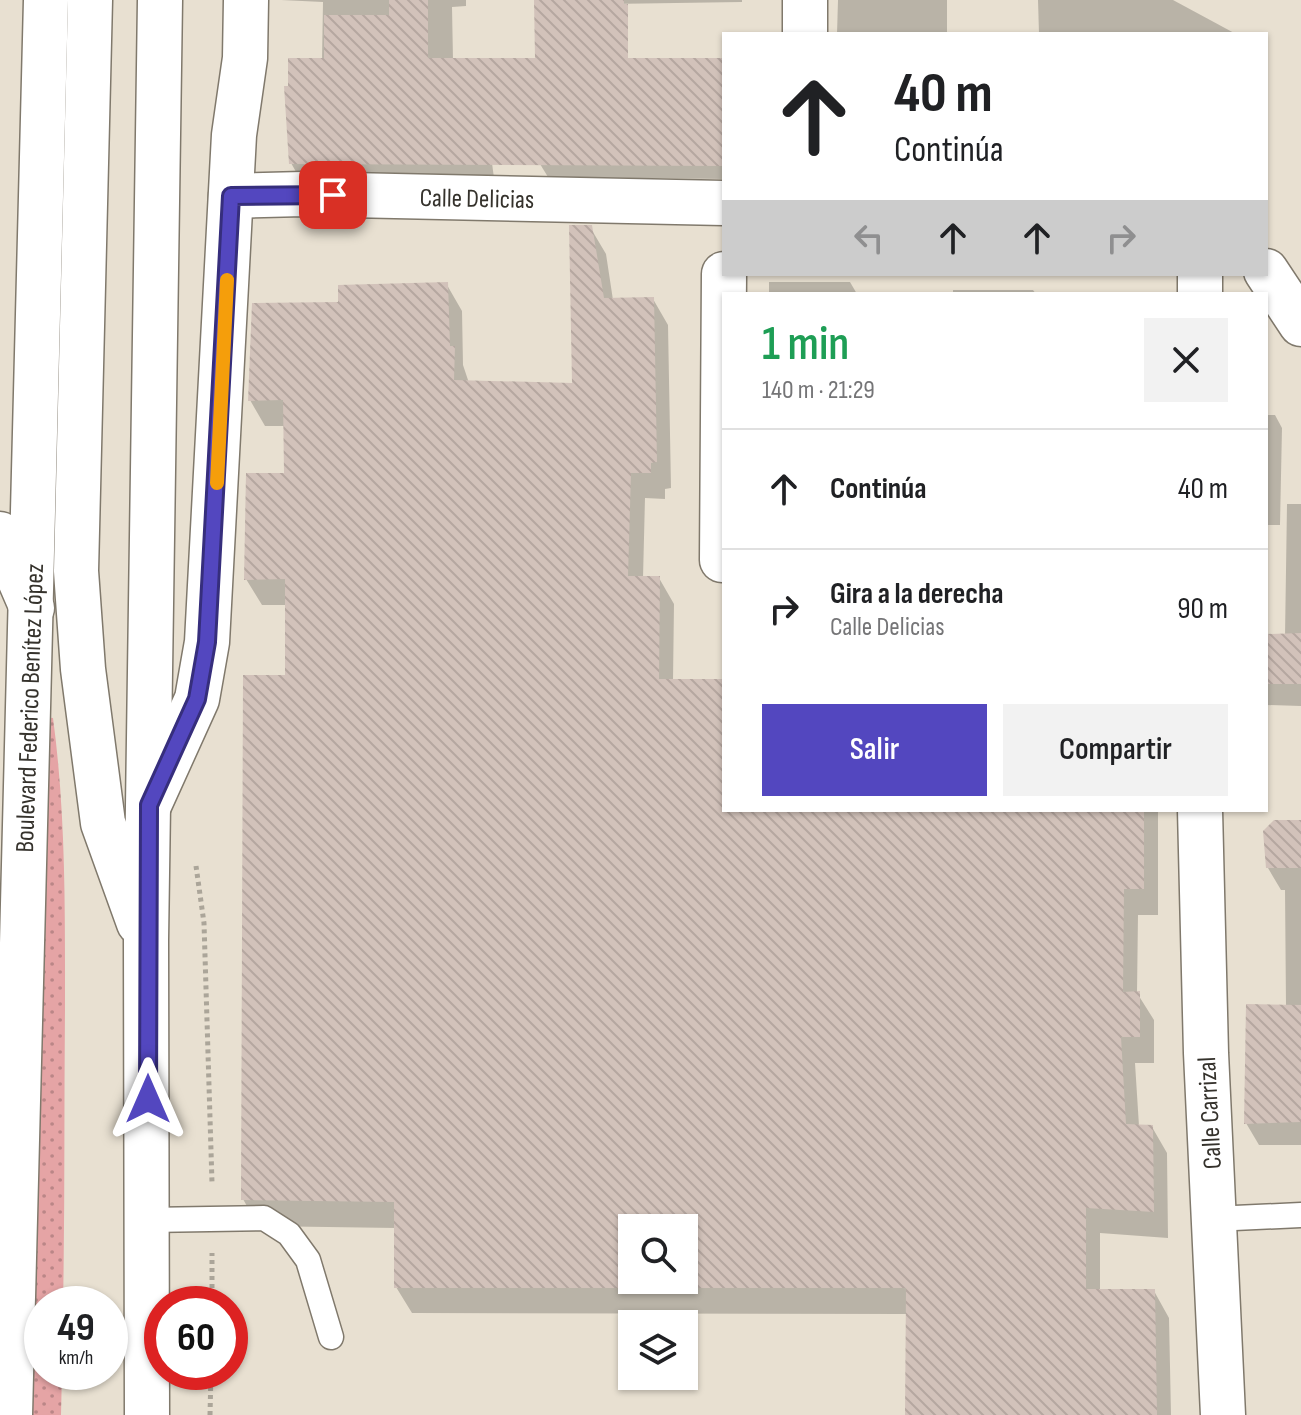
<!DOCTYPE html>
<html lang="es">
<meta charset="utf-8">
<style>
body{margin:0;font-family:"Sofia Sans Condensed",sans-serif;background:#f2f2f2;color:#202124;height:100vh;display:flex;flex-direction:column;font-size:30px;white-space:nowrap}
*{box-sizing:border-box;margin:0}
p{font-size:26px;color:#757577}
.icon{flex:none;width:44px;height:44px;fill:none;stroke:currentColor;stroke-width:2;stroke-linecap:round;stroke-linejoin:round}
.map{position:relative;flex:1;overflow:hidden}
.panel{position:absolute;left:722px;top:292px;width:546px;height:520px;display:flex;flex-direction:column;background:#fff;border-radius:0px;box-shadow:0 2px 6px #0004}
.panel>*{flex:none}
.top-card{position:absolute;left:722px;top:32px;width:546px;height:244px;border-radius:0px;box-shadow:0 2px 6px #0004;background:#fff;color:#202124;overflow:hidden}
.buttons{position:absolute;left:618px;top:1214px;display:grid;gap:16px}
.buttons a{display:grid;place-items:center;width:80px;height:80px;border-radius:0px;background:#fff;box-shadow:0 2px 6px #0004;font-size:40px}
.speed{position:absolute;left:24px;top:1286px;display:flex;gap:16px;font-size:40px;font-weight:700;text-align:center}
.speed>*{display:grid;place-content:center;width:104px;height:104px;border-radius:50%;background:#fff;box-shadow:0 2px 6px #0004;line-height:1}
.speed small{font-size:20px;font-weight:400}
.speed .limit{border:12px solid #d22;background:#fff;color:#111}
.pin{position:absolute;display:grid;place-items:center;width:68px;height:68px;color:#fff;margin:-34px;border-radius:16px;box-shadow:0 4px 12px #0006}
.me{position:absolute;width:88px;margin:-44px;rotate:0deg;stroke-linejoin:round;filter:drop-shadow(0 0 6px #0008)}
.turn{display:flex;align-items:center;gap:28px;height:168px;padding:0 40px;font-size:36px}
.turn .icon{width:104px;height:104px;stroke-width:2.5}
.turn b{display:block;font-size:56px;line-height:68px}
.lanes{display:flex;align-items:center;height:76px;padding:0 40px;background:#0003;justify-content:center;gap:40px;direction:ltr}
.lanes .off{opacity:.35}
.round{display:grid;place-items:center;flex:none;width:84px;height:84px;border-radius:0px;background:#f2f2f2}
.overview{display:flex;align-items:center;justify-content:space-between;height:136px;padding:0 40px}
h1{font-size:48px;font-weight:600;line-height:60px;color:#1e9e55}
.button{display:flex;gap:16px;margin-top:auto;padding:16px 40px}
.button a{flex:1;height:92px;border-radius:0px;background:#5347bf;color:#fff;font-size:32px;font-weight:600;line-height:92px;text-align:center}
.button a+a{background:#f2f2f2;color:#202124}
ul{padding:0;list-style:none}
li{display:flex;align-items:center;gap:24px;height:120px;padding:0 40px;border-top:2px solid #e0e0e0}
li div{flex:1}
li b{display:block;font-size:30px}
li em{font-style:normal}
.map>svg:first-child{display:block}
.grass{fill:url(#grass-dots)}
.shadow{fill:#0003;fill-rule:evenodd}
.building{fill:url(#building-back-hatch);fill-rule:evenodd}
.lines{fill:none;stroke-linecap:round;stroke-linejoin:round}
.lane-casing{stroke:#80796c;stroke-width:27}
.street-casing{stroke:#80796c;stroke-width:47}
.primary-casing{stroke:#80796c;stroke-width:47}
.highway-casing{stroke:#80796c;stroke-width:47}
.path{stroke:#aba599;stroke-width:5;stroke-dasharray:4 4;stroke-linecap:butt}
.lane{stroke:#fff;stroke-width:24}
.street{stroke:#fff;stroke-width:44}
.primary{stroke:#fff;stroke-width:44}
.highway{stroke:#fff;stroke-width:44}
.route-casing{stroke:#362e7c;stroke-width:20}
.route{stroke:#5347bf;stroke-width:14}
.slow{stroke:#f59e0b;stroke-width:14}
.labels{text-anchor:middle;stroke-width:8;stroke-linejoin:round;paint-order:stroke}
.street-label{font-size:26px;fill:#35322c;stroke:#fff}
</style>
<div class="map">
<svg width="1301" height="1415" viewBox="0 0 1301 1415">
<defs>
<pattern id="grass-dots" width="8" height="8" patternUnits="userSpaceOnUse" patternTransform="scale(2)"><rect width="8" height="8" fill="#e5a4a5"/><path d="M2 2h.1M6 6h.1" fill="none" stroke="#ba8687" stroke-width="1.8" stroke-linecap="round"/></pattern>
<pattern id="building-back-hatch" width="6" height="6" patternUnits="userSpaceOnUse" patternTransform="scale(2)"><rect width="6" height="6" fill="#d2c2ba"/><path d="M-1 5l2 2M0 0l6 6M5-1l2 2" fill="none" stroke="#b5a7a0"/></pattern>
</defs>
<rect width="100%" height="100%" fill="#e8e0d1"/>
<path class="grass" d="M45,717l8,1c13,96 12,195 12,292 -1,98 0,196 -2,294h-21v68h20l-1,43h-29z"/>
<g class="shadow">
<path d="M281,0h185v6l-14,1 1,53 27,14 14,104 -195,-1 -8,-14 -5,-75 36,-28 1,-58z"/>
<path d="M541,0h201v2l-198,3z"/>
<path d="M838,0h109v34h-110z"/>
<path d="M1038,0h135l63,34h-197z"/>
<path d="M724,60v119l-176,-2 -8,-13z"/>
<path d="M590,227l16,27 7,46 40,-1 15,26 3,163 -6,1v10l-20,-1 -2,80h16l15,26 -1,77h51v129h446l-12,1v104h-20l-1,78 17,27v43h-19l4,63 13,1 15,26 1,85 -68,-5v58h54l15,27 2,97h-264l1,-101 -496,-1 -16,-26v-59l-138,-2 -15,-27 44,-522v-72h-25l-16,-26 40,-104 -1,-49h-20l-15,-26 90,-96 107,-19 15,26 1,54 6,18 105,2zM632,1228h52v52h-52z"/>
<path d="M769,282h81l7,12h-88z"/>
<path d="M953,290h80l3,4h-83z"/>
<path d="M1266,415h9l7,13 -2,97h-14z"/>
<path d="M1287,504h14v202l-35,-1v-69h19z"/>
<path d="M1301,822v323h-42l-13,-22 40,-116 -1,-117h-4l-13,-22z"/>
</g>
<g class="building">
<path d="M389,0h39v58h107l-1,-58h90v4h4v54h96v108l-435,-2 -5,-78h4v-28h36v-43h65z"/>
<path d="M569,225h23l12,73 50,-1 3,165 -6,1v10h-20l-3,103h32l-1,103h65v131h420v79h-20l-1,103 17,-1v46h-19l5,87 27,1 1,87 -68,-4v81h69l2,126h-252l1,-127h-512v-86l-153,-2 2,-525h42v-96l-41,1 2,-107h38l-1,-73 -35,1 4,-98 86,-1v-17l110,-3 2,64h5l-1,34 118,3zM632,1228h52v52h-52z"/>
<path d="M1301,633v51h-35v-50z"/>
<path d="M1274,820h27v48h-35l-3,-37z"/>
<path d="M1246,1004l55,1v117l-57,2z"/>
</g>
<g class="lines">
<g class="lane-casing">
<g id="lane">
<path d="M1213,1219l88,-4"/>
<path d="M148,1220l116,-2 25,16 19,26 23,77"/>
</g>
</g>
<g class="street-casing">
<g id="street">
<path d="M805,0v34"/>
<path d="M231,196l72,-2 421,9"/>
<path d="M1266,271l35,53"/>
<path d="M1200,294v-20"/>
<path d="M722,560l2,-286"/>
<path d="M1200,810l6,243 17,362"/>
</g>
</g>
<g class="primary-casing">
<g id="primary">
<path d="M90,0l-14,571 7,98 20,154 36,100"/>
<path d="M10,1415l36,-1415"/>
<path d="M147,1415l-1,-475 14,-940"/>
</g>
</g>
<g class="highway-casing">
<g id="highway">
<path d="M0,534l32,74"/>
<path d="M149,805l48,-106 10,-57 27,-507 11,-77 1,-58"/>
</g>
</g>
<g class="path">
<path d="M196,866l8,57 8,260"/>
<path d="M212,1304v-51"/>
<path d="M210,1415l1,-43"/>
</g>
<use href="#lane" class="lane"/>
<use href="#street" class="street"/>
<use href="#primary" class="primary"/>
<use href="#highway" class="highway"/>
</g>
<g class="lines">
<g class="route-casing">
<path id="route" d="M148,1099l1,-294 48,-106 10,-57 24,-446 102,-1"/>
</g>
<use href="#route" class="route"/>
<path class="slow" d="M217,483l10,-203"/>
</g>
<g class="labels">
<g class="street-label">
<text transform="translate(477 198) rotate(1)" y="9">Calle Delicias</text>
<text transform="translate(29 708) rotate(-88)" y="9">Boulevard Federico Benítez López</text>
<text transform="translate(1209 1113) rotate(-93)" y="9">Calle Carrizal</text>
</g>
</g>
</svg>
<div class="buttons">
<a><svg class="icon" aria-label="search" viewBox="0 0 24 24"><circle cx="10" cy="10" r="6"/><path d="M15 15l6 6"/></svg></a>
<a><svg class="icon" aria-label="layers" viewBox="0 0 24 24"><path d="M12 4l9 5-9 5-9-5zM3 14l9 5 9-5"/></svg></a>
</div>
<div class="speed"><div>49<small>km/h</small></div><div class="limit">60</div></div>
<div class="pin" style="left:333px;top:195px;background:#d93025"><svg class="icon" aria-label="arrive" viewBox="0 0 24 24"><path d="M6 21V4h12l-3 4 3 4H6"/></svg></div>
<svg class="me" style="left:148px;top:1099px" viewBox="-20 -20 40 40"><path d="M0-17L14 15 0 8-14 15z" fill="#5347bf" stroke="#fff" stroke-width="4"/></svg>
<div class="top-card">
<div class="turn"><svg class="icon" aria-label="ahead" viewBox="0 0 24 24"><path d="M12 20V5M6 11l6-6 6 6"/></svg><div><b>40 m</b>Continúa</div></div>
<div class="lanes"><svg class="icon off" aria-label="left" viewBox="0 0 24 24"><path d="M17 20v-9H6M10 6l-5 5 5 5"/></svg><svg class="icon" aria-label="ahead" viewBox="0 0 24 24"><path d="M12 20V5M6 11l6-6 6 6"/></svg><svg class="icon" aria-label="ahead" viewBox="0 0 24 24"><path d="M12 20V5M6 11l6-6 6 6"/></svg><svg class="icon off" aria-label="right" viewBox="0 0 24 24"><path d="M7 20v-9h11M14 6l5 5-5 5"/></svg></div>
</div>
<section class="panel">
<div class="overview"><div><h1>1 min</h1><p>140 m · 21:29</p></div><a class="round"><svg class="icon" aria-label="close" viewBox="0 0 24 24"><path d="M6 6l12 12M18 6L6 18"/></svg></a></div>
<ul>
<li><svg class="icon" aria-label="ahead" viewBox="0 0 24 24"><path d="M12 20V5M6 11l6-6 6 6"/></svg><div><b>Continúa</b></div><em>40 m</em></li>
<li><svg class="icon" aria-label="right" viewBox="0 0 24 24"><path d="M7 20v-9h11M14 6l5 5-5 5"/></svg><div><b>Gira a la derecha</b><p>Calle Delicias</p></div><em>90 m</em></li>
</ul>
<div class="button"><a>Salir</a><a>Compartir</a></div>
</section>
</div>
